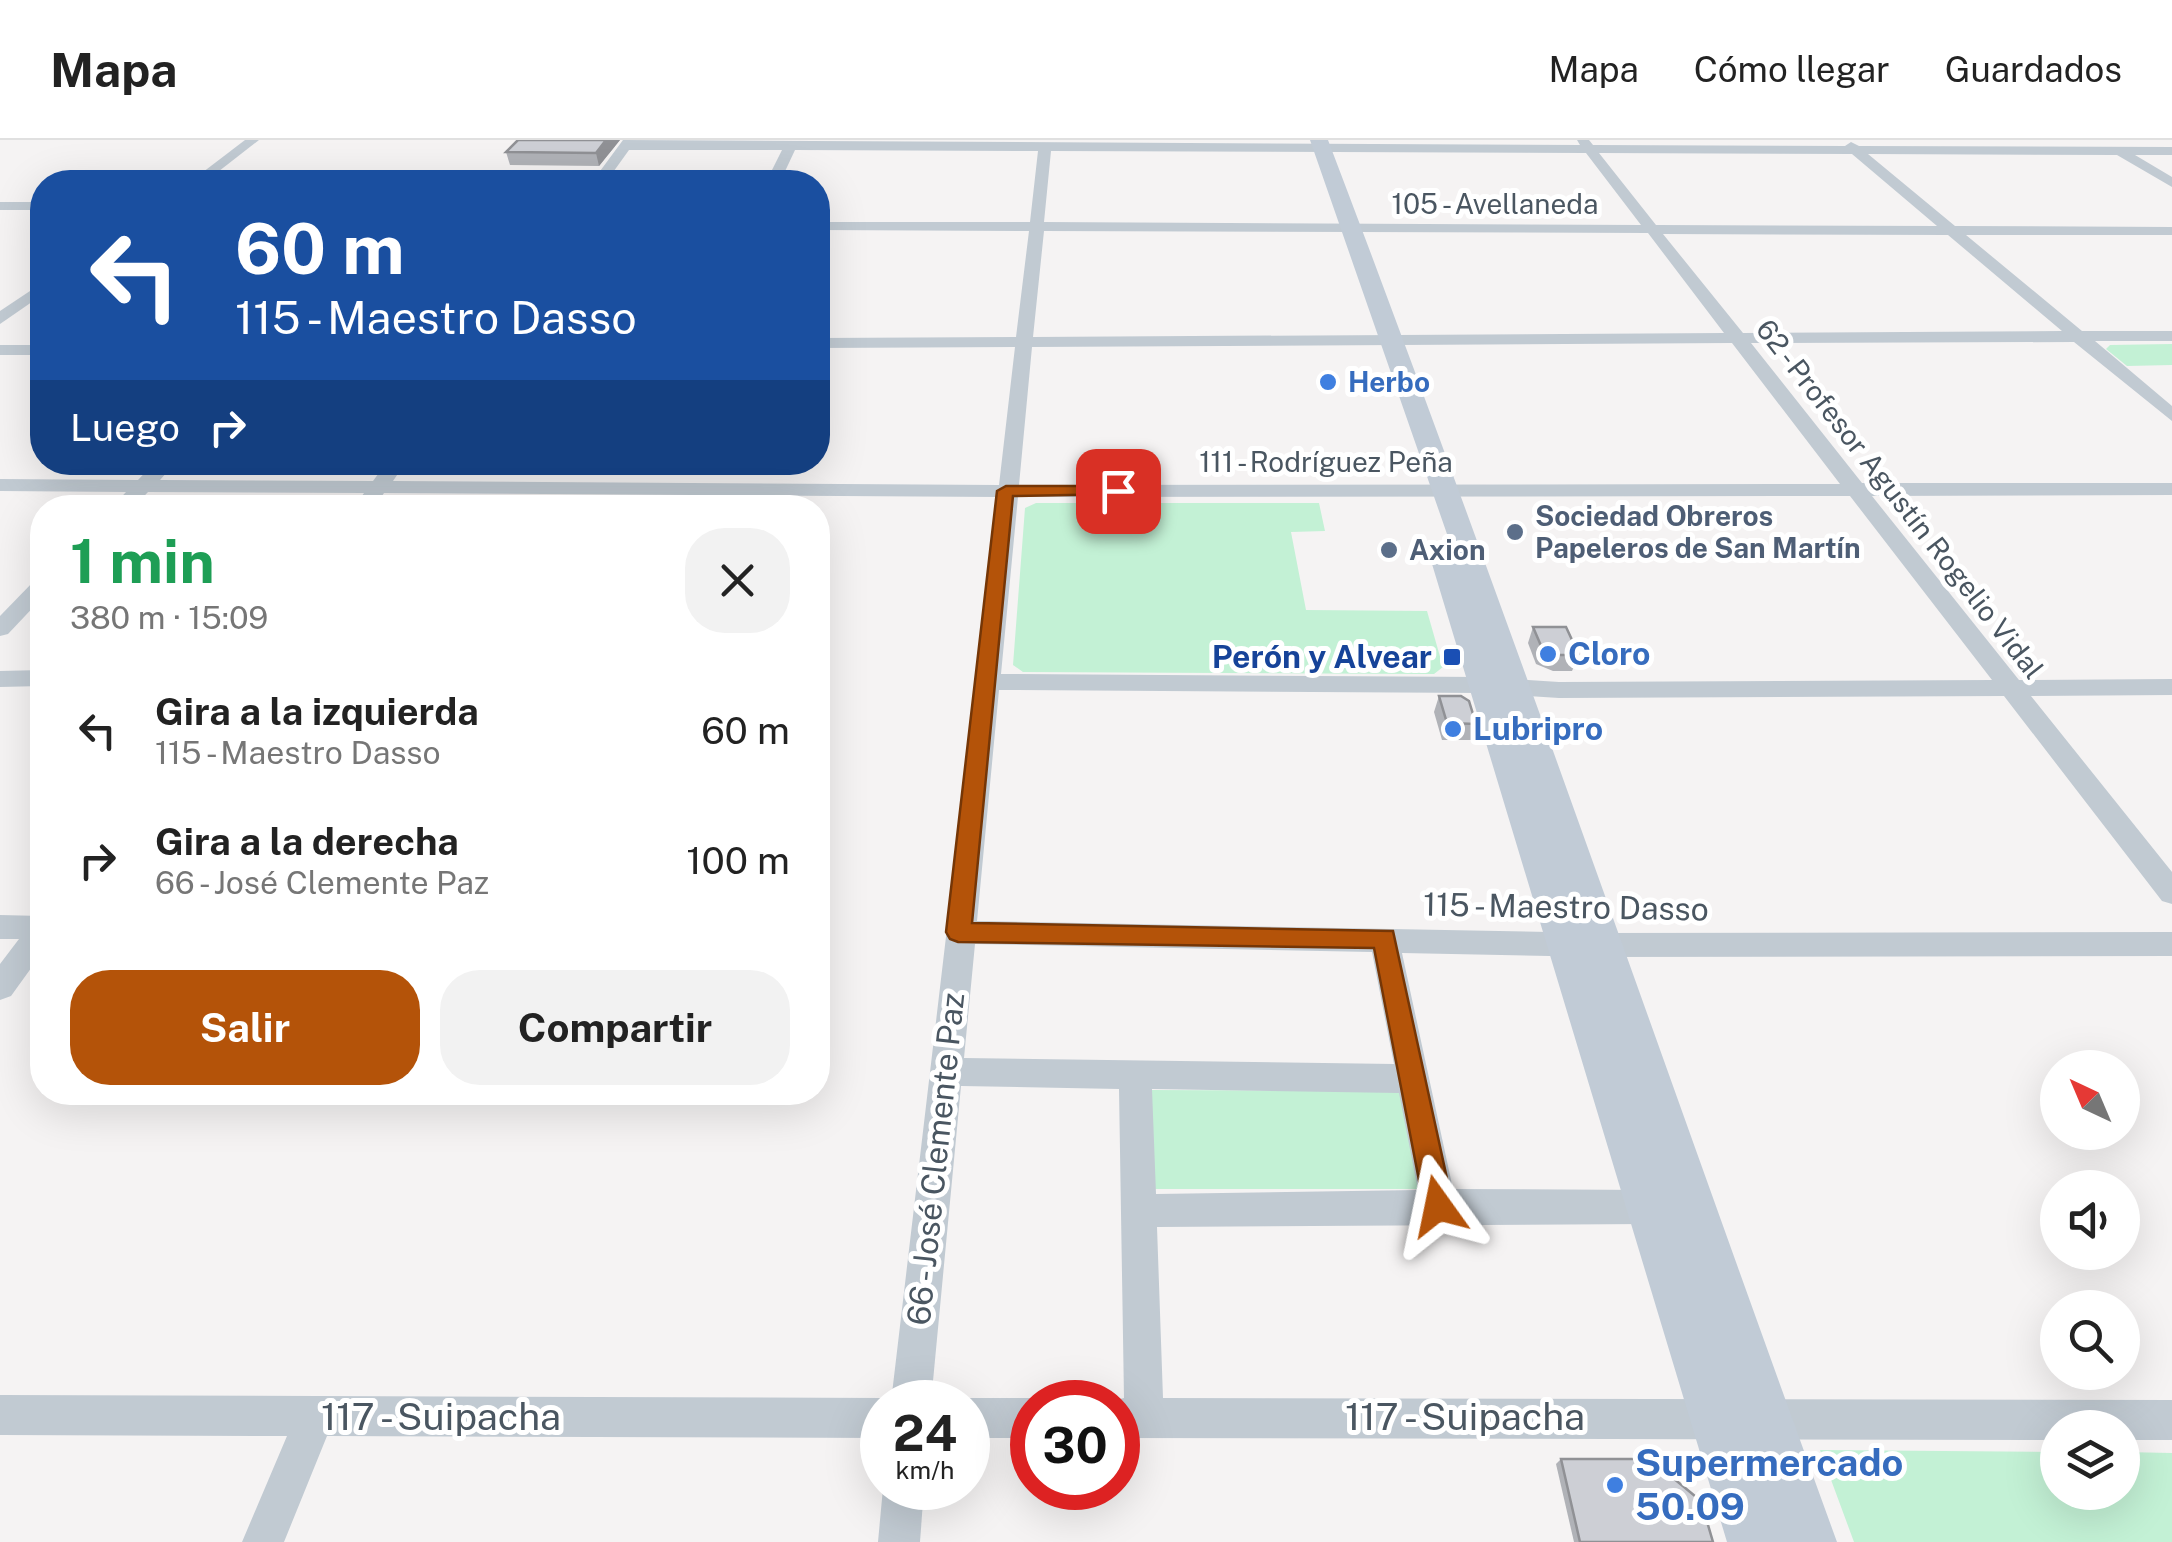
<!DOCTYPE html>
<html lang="es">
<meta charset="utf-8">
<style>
body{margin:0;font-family:"Public Sans",sans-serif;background:#f2f2f2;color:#222;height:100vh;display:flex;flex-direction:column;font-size:38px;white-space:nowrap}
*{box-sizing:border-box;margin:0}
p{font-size:32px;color:#767676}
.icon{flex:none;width:55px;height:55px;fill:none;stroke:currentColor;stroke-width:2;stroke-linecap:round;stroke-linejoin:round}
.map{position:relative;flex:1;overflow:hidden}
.details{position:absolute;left:30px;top:355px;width:800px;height:610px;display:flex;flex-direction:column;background:#fff;border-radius:40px;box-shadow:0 10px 40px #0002}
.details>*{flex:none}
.banner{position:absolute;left:30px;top:30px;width:800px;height:305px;border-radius:40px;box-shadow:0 10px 40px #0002;background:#1a4fa0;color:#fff;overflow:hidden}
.needle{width:65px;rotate:316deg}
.fabs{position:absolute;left:2040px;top:910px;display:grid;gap:20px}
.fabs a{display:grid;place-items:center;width:100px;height:100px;border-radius:50%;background:#fff;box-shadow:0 10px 40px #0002;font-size:50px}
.speed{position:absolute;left:860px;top:1240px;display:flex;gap:20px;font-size:50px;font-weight:700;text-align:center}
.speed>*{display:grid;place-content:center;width:130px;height:130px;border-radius:50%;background:#fff;box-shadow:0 10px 40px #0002;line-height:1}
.speed small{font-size:25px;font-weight:400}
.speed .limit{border:15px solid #d22;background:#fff;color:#111}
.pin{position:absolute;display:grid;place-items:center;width:85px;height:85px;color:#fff;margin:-42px;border-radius:20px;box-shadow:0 5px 15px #0006}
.me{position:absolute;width:110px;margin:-55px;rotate:348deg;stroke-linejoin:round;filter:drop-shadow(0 0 8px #0008)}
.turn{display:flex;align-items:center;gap:35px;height:210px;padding:0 40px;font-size:45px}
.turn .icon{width:130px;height:130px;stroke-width:2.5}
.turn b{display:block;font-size:70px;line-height:85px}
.then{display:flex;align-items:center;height:95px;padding:0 40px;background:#0003;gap:20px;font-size:38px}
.round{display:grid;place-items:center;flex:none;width:105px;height:105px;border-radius:40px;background:#f2f2f2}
.headline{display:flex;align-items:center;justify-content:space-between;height:170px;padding:0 40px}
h1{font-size:60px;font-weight:700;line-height:75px;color:#1e9e55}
.button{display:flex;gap:20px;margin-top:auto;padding:20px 40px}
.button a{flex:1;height:115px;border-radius:40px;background:#b45309;color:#fff;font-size:40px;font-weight:700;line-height:115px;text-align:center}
.button a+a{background:#f2f2f2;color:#222}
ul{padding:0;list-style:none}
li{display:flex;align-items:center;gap:30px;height:130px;padding:0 40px}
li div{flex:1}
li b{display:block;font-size:38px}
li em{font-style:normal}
header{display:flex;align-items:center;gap:60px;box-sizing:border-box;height:140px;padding:0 50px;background:#fff;border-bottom:2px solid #e0e0e0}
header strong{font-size:48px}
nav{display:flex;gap:55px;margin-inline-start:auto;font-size:35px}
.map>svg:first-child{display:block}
.green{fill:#c3f1d5}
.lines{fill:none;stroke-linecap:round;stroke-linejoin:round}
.street{fill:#c1cad2;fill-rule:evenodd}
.secondary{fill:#c1cbd6;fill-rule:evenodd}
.wall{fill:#b0b2b7}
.shaded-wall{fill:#909195}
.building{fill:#cdcfd5;stroke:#909195;stroke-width:2.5}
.route{fill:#b45309;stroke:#753606;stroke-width:2.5}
.shop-dot{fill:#3f7fe0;stroke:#fff;stroke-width:4}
.service-dot{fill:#5c6f8a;stroke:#fff;stroke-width:4}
.transit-dot{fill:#1a4fb4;stroke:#fff;stroke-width:4}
.labels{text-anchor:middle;stroke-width:10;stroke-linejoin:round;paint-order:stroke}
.far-street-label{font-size:28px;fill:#4a5661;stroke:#fff}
.far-shop-label{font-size:28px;font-weight:bold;fill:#366cbe;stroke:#fff;text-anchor:start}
.far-service-label{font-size:28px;font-weight:bold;fill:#4e5e75;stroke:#fff;text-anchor:start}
.shop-label{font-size:32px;font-weight:bold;fill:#366cbe;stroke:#fff;text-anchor:start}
.transit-label{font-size:32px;font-weight:bold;fill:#164399;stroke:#fff;text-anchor:end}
.street-label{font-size:32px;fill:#4a5661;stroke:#fff}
.near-street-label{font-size:38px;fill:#4a5661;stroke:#fff}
.near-shop-label{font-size:38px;font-weight:bold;fill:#366cbe;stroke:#fff;text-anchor:start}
</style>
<header>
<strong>Mapa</strong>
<nav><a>Mapa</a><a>Cómo llegar</a><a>Guardados</a></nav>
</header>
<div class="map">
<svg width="2172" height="1402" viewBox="0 0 2172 1402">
<rect width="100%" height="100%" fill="#f5f3f3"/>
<g class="green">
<path d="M2172,204v21l-45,1 -21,-17 4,-4z"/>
<path d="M1036,363h283l6,28 -34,1 15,78 121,1 16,56 -9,7 -411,-2 -10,-7 12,-157z"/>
<path d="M1150,950l254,1 16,98h-267z"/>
<path d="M1820,1310l237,2 1,40h64l1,-40 49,1v89h-318z"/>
</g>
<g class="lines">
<g class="street">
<path d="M245,0h14l-54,42h-15z"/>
<path d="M623,0l957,5 -3,-5h12l4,5 252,1 6,-4 8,4 313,1v8h-37l37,22v10l-55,-32 -249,-1 87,72 217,1v8h-206l116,96h90v10h-77l77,65v15l-98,-79 -323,1 111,140h310v12l-300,1 147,184 153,-1v16l-141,1 141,176v32l-10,-3 -158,-205 -445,2 -76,-5 -484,-3 -22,231 623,12 572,-1v24l-572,1 -198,-4 51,236 195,1 12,5 6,12 -6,12 -12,5 -491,3 6,171 1009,2v40h-50v-12h-64v12l-940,-2v-36h-10l16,-4 -5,-309 -158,-3 -30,316h-49v36l-555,-2 -43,106h-42l45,-106 -287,-1v-40l882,3 9,4 107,-905 -614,-4 -10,15h-21l11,-15 -216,-1 -15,16h-22l15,-16 -126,-1v-12l138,1 17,-18h21l-16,18 213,1 14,-19h19l-13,19 606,4 16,-138 -197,1v-10l198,-1 13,-106 -211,-1v-8h212l8,-71 -243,-1 -15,32h-14l16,-32h-153l-23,32h-14zM1051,11l535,2 55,72 -597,-3zM1599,13l253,1 85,72 -281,-1zM1044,91l604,2 76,100 -691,4zM1663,94l285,1 114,96 -319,2zM1732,203l108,141 -821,1 13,-138zM1850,356l142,184 -433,2 -76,-5 -482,-3 17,-177zM975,804l397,8 22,112 -430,-6zM1152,949l247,4 19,97 -262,4z"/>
<rect x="0" y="62" width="42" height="8"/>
<path d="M42,143v12l-42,29v-13z"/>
<rect x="0" y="205" width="42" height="10"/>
<path d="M42,439v19l-34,36 -8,2v-20l34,-35z"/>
<path d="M42,530v16l-42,1v-16z"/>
<path d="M0,775l42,1v37l-31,43 -11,4v-36l19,-25h-19z"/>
<path d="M968,1258h64l10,4h-10v36h-64v-36h-10z"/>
<path d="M883,1348h41l-4,54h-42z"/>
</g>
<path class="secondary" d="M1310,0h18c177,465 339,935 509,1402h-110l-295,-978 5,-6 18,-1z"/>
</g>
<g class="wall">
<path d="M620,0l-21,26 -89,-1 -4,-13z"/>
<path d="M1533,487l46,28 -7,16h-19l-17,-7 -8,-21z"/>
<path d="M1439,556l37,28 -5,16h-29l-8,-28z"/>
<path d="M1561,1319l152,83h-139l-18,-78z"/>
</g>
<path class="shaded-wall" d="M606,0h14l-21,26 -3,-13z"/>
<g class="building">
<path d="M518,0h88l-10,13 -90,-1z"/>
<path d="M1533,487h33l13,28h-20l-17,-7z"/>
<path d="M1439,556h22l8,5 7,23 -29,-1z"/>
<path d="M1561,1319h89l51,42 12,41h-133z"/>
</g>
<path class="route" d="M1118,346l8,5 -3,3 -110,2 -41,427 421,8 60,275 -4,9 -11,4 -10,-4 -4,-9 -50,-258 -416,-6 -8,-3 -4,-7 51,-441 9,-5z"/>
<g class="shop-dot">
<circle cx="1328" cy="242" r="10"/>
<circle cx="1548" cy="514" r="10"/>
<circle cx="1453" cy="589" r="10"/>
<circle cx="1615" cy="1345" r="10"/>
</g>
<g class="service-dot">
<circle cx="1515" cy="392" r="10"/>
<circle cx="1389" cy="410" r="10"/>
</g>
<rect class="transit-dot" x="1442" y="507" width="20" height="20" rx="5"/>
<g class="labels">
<g class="far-street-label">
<text x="1495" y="74">105 - Avellaneda</text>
<text x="1326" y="332">111 - Rodríguez Peña</text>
<text transform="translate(1900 359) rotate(52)" y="10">62 - Profesor Agustín Rogelio Vidal</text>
</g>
<g class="far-shop-label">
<text x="1348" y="252">Herbo</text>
</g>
<g class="far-service-label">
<text x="1535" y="386">Sociedad Obreros<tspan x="1535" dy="32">Papeleros de San Martín</tspan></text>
<text x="1409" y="420">Axion</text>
</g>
<g class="shop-label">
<text x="1568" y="525">Cloro</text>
<text x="1473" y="600">Lubripro</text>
</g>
<g class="transit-label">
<text x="1432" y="528">Perón y Alvear</text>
</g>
<g class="street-label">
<text transform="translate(1566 767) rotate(1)" y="11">115 - Maestro Dasso</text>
<text transform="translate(936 1019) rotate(-84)" y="11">66 - José Clemente Paz</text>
</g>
<g class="near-street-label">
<text x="441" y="1290">117 - Suipacha</text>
<text x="1465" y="1290">117 - Suipacha</text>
</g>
<g class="near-shop-label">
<text x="1635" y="1336">Supermercado<tspan x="1635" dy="44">50.09</tspan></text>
</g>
</g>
</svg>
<div class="fabs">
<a><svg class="needle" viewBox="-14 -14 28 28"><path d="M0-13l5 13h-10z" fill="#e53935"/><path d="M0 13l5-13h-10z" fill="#767676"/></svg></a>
<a><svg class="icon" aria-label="sound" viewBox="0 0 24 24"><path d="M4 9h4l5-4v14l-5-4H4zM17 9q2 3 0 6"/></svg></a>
<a><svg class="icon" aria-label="search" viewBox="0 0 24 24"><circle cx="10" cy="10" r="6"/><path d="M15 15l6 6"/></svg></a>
<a><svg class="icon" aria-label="layers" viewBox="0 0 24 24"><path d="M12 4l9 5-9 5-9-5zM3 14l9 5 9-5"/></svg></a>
</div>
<div class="speed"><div>24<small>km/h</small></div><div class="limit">30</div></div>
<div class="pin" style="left:1118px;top:351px;background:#d93025"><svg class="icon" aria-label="arrive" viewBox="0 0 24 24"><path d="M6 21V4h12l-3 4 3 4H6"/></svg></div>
<svg class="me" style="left:1438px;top:1066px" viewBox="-20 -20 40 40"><path d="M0-17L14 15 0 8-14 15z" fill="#b45309" stroke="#fff" stroke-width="4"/></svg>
<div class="banner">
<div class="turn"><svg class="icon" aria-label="left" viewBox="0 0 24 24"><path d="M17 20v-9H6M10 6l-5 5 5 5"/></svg><div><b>60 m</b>115 - Maestro Dasso</div></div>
<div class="then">Luego<svg class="icon" aria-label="right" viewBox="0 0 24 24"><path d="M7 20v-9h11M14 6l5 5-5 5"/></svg></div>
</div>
<section class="details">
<div class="headline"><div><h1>1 min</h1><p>380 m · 15:09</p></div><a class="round"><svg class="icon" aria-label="close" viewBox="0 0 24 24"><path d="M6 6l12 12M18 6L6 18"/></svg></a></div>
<ul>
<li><svg class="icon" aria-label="left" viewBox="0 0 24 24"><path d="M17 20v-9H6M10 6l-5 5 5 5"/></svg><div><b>Gira a la izquierda</b><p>115 - Maestro Dasso</p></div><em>60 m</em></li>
<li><svg class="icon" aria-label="right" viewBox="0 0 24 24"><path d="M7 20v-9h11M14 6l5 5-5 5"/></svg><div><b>Gira a la derecha</b><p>66 - José Clemente Paz</p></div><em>100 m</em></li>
</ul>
<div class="button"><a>Salir</a><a>Compartir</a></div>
</section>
</div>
